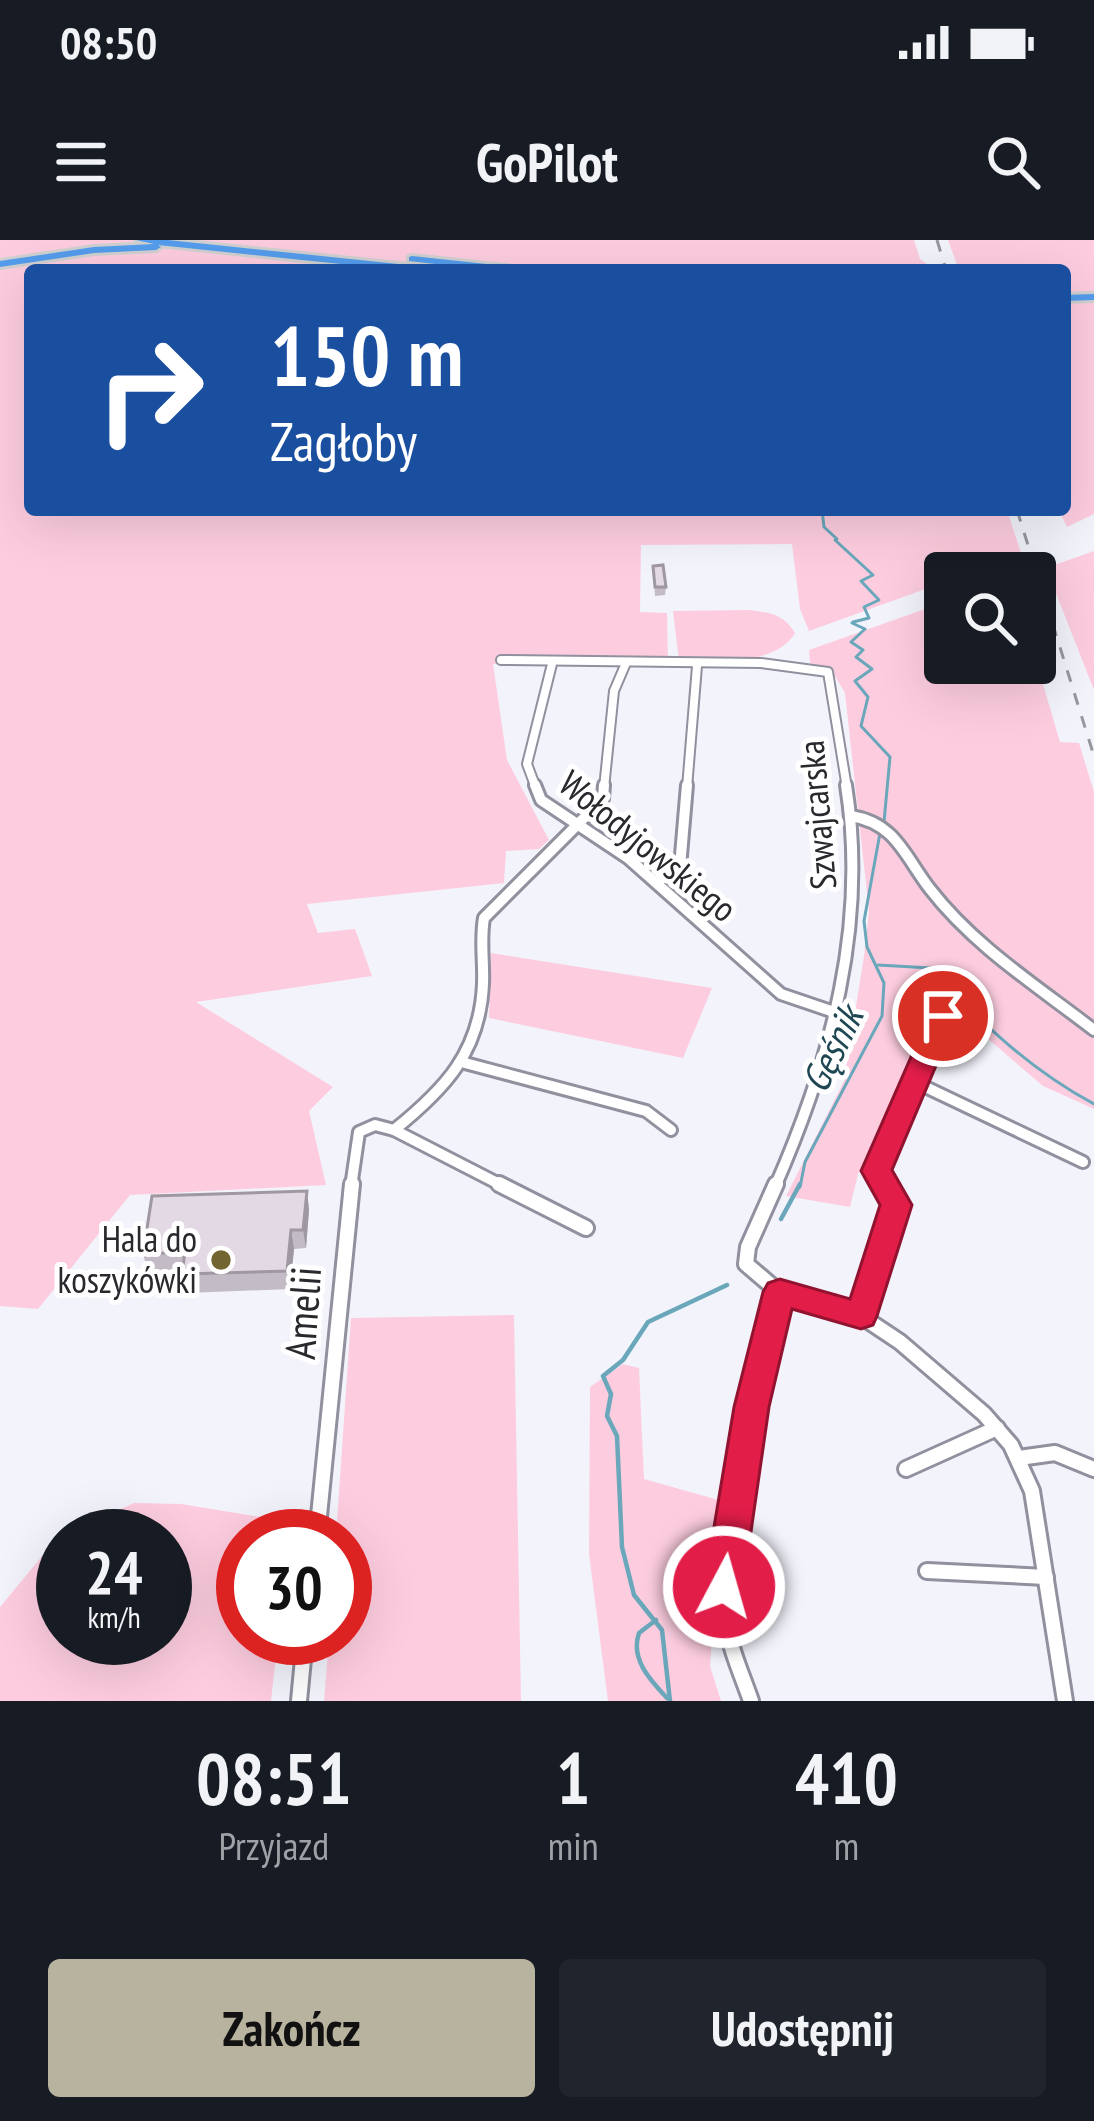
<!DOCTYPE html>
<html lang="pl">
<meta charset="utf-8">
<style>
body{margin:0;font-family:"PT Sans Narrow",sans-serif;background:#20242c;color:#f1f3f6;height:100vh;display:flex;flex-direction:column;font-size:45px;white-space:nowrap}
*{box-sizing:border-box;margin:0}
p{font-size:39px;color:#9ea1a6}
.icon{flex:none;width:66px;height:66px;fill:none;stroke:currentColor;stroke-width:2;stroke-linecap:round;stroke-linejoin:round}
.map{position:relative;height:1461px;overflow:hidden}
.side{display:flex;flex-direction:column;background:#171b24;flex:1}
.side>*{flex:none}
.banner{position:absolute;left:24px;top:24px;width:1047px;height:252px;border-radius:12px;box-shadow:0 12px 48px #0002;background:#1a4fa0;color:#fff;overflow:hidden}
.tools{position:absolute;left:924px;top:312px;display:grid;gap:24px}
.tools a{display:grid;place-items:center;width:132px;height:132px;border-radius:12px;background:#171b24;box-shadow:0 12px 48px #0002;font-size:60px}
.speed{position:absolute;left:36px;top:1269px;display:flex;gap:24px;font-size:60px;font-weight:700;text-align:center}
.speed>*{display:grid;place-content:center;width:156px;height:156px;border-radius:50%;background:#171b24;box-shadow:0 12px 48px #0002;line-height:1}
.speed small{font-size:30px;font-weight:400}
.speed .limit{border:18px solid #d22;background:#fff;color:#111}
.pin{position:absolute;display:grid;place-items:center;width:102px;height:102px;color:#fff;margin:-51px;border:6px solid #fff;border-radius:50%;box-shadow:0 3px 12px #0007}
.me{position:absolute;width:132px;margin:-66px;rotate:6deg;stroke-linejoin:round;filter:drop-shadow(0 0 9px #0008)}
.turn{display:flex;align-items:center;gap:42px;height:252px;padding:0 48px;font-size:54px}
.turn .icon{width:156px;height:156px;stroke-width:2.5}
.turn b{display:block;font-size:84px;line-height:102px}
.eta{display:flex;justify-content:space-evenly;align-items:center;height:204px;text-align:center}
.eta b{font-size:72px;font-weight:700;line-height:84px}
.primary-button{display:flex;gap:24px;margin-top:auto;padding:24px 48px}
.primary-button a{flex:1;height:138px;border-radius:12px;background:#b8b39e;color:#111;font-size:48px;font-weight:700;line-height:138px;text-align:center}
.primary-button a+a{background:#20242c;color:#f1f3f6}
.status{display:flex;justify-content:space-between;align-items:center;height:84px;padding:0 60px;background:#171b24;direction:ltr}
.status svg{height:33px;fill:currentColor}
header{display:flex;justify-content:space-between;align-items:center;height:156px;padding:0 48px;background:#171b24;font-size:54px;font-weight:700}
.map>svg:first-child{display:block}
.green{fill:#fdcddf;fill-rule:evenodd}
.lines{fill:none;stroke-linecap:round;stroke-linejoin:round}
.stream-far1{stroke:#6aa7bb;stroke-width:3}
.stream{stroke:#6aa7bb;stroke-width:4.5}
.minor-far2-casing{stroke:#90909e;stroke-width:12}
.minor-far1-casing{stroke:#90909e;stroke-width:16}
.minor-casing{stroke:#90909e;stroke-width:20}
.motorway-casing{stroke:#d0d0d1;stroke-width:6}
.minor-far2{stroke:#fff;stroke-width:8}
.minor-far1{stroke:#fff;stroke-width:10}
.minor{stroke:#fff;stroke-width:14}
.motorway{fill:#549cec;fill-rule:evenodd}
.rail{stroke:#97979e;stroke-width:3;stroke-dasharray:12 12;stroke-linecap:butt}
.wall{fill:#c3bbc5}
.shaded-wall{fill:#9f98a0}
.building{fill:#e3d9e5;stroke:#9f98a0;stroke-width:3}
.route{fill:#e11d48;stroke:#92132f;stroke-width:3}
.poi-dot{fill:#726532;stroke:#fff;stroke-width:4.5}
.labels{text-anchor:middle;stroke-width:10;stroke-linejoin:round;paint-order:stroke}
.street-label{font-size:36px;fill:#28282d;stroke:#fff}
.poi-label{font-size:36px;fill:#28282d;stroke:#fff;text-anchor:end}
.water-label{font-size:39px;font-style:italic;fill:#1f4753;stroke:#fff}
.near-street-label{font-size:42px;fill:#28282d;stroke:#fff}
</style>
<div class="status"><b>08:50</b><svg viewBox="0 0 49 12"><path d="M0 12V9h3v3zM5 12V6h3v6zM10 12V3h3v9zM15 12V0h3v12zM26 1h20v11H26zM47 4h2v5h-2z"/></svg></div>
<header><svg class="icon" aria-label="menu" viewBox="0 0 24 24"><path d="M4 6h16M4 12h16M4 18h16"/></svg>GoPilot<svg class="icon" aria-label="search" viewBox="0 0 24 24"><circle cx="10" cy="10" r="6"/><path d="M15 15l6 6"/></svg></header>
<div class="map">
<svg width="1094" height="1461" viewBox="0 0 1094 1461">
<rect width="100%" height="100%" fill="#f3f3fc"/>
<g class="green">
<path d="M0,0h914l6,19 15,11h-905v240h977l14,43 -52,20h-24v9l-136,49 -9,-22 -8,-65 -151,1 -1,67 27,1 1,51h-175l14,96 42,80 -10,9 -33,2 -2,32 -197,21 11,29 37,-4 17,47 -176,26 137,85 -24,24 17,74 -196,10 -92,114 -38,-3z"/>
<path d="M948,0h146v274l-27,13 -8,-17h6v-240h-106z"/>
<path d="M1094,311v139l-48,-122z"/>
<path d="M945,362v61h90v-6l25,85 19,1 15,49v317l-51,-23 -104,-89 -81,177 -8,33 -64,-11 58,-115 20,-125 5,-45 -24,-218 -13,-22 -22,-8 -1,-13z"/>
<path d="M749,370c22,3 34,4 46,23 -18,32 -83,31 -116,29l-6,-51z"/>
<path d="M491,713l221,35 -29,70 -194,-40z"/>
<path d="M514,1075l7,386h-197l5,-63h16v-102h-9l15,-218z"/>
<path d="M623,1124l16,4 5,111 78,22 -12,165 11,35h-113l-19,-147 1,-167z"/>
<path d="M134,1263l47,1 111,18 -2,14h-47v102h35l-7,63h-271v-94l57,-69zM63,1296h102v102h-102z"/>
</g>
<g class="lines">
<g class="stream-far1">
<path d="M822,270l2,17 13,12"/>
<path d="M835,300l38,35 -12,6 18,19 -15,7 5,11 -16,4"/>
<path d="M852,383l13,6 -14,13 12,8 -7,7 16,12 -17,12 13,16 -7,29 29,31 -6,65"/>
<path d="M878,725l53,3c49,54 98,101 163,136"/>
<path d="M800,947l5,-25 77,-146 2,-33 -17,-36 -3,-26 16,-88"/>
</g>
<g class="stream">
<path d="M781,979l19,-35"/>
<path d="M656,1380l-17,13c-9,26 11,47 28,65"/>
<path d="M670,1461l-8,-71 -28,-35 -12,-48 -5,-111 -10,-20 4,-22 -8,-18 20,-16 25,-38 79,-37"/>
</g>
<g class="minor-far2-casing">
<g id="minor-far2">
<path d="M501,420l260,3 67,9 19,116"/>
<path d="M536,548l-9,-24 25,-100"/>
<path d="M604,548l10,-97 12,-28"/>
<path d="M687,548l10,-122"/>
</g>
</g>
<g class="minor-far1-casing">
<g id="minor-far1">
<path d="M535,545l6,15 87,58 153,136 53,18"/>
<path d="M851,576c45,7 54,41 79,73 44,57 107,97 164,141"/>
<path d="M656,642l24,-15 7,-82"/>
<path d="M465,823l181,48 25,19"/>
<path d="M915,842l168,80"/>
<path d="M394,890c51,-41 86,-78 89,-146 1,-22 -3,-44 1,-66l119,-119 1,-14"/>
<path d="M351,947l8,-55 16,-7 19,5 111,57"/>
<path d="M775,947c56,-128 93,-262 71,-402"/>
<path d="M885,947l-9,-16 67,-156"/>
</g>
</g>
<g class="minor-casing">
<g id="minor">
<path d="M499,944l87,44"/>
<path d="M776,944l-28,63 -2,17 34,29 81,23 39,26 84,72 27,31 21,46 33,210"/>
<path d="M861,1076l35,-111 -13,-21"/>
<path d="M1019,1218l36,-5 39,16"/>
<path d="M906,1229l91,-41"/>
<path d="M317,1296l35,-352"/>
<path d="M927,1331l119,6"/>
<path d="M299,1461l6,-63"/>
<path d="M751,1461c-9,-26 -21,-52 -25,-80 -14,-101 25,-231 54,-328"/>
</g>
</g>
<g class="motorway-casing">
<g id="motorway">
<path d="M136,0h32l259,27 5,3h-33l-241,-25 3,2 -5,3 -62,3 -94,14v-6l94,-14 60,-3z"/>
<path d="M412,16l102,11 5,3h-32l-78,-9v-4z"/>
<path d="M1094,54v6l-29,1v-6z"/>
</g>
</g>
<use href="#minor-far2" class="minor-far2"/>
<use href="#minor-far1" class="minor-far1"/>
<use href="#minor" class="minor"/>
<use href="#motorway" class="motorway"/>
<g class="rail">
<path d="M937,0l9,30"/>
<path d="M1017,270l77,246"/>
</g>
</g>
<g class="wall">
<path d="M653,326l13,21 -1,8 -10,1z"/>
<path d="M307,951l2,19 -3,38 -12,1 -4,40 -104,4 -4,-22 -34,1 -5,-18z"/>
</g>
<g class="shaded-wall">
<path d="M307,951l2,19 -3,38 -3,-18z"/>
<path d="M291,990l3,19 -4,40 -3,-18z"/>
</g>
<g class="building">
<path d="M663,325l3,22h-11l-2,-21z"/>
<path d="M307,951l-4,39h-12l-4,41 -105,3 3,-22 -42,2 9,-58z"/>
</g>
<path class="route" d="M943,766l14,10 -65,154 20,35 -35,111 -4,9 -12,4 -69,-20 -23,98 -26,180 -6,13 -13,5 -14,-5 -6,-13 30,-180 29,-115 5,-9 12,-4 70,20 30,-94 -19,-34 68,-155z"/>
<circle class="poi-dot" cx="221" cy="1020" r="12"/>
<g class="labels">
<g class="street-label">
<text transform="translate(817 575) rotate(-95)" y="13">Szwajcarska</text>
<text transform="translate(648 606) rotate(39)" y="13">Wołodyjowskiego</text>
</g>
<g class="poi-label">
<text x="197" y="1012">Hala do<tspan x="197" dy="41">koszykówki</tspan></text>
</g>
<g class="water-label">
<text transform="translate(832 809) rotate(-64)" y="14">Gęśnik</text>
</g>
<g class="near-street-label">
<text transform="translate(303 1073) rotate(-86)" y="15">Amelii</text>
</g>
</g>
</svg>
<div class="tools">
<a><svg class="icon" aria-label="search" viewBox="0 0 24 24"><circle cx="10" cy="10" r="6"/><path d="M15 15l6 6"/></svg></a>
</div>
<div class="speed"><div>24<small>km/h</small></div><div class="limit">30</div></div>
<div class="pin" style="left:943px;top:776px;background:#d93025"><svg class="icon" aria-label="arrive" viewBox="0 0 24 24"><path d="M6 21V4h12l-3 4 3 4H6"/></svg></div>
<svg class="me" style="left:724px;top:1347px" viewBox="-20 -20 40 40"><circle r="17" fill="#e11d48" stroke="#fff" stroke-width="3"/><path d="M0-11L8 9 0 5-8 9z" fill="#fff"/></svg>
<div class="banner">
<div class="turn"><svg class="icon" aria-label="right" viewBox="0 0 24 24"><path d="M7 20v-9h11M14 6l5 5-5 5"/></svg><div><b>150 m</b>Zagłoby</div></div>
</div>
</div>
<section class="side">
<div class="eta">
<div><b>08:51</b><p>Przyjazd</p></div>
<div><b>1</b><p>min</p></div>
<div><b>410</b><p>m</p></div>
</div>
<div class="primary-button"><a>Zakończ</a><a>Udostępnij</a></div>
</section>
